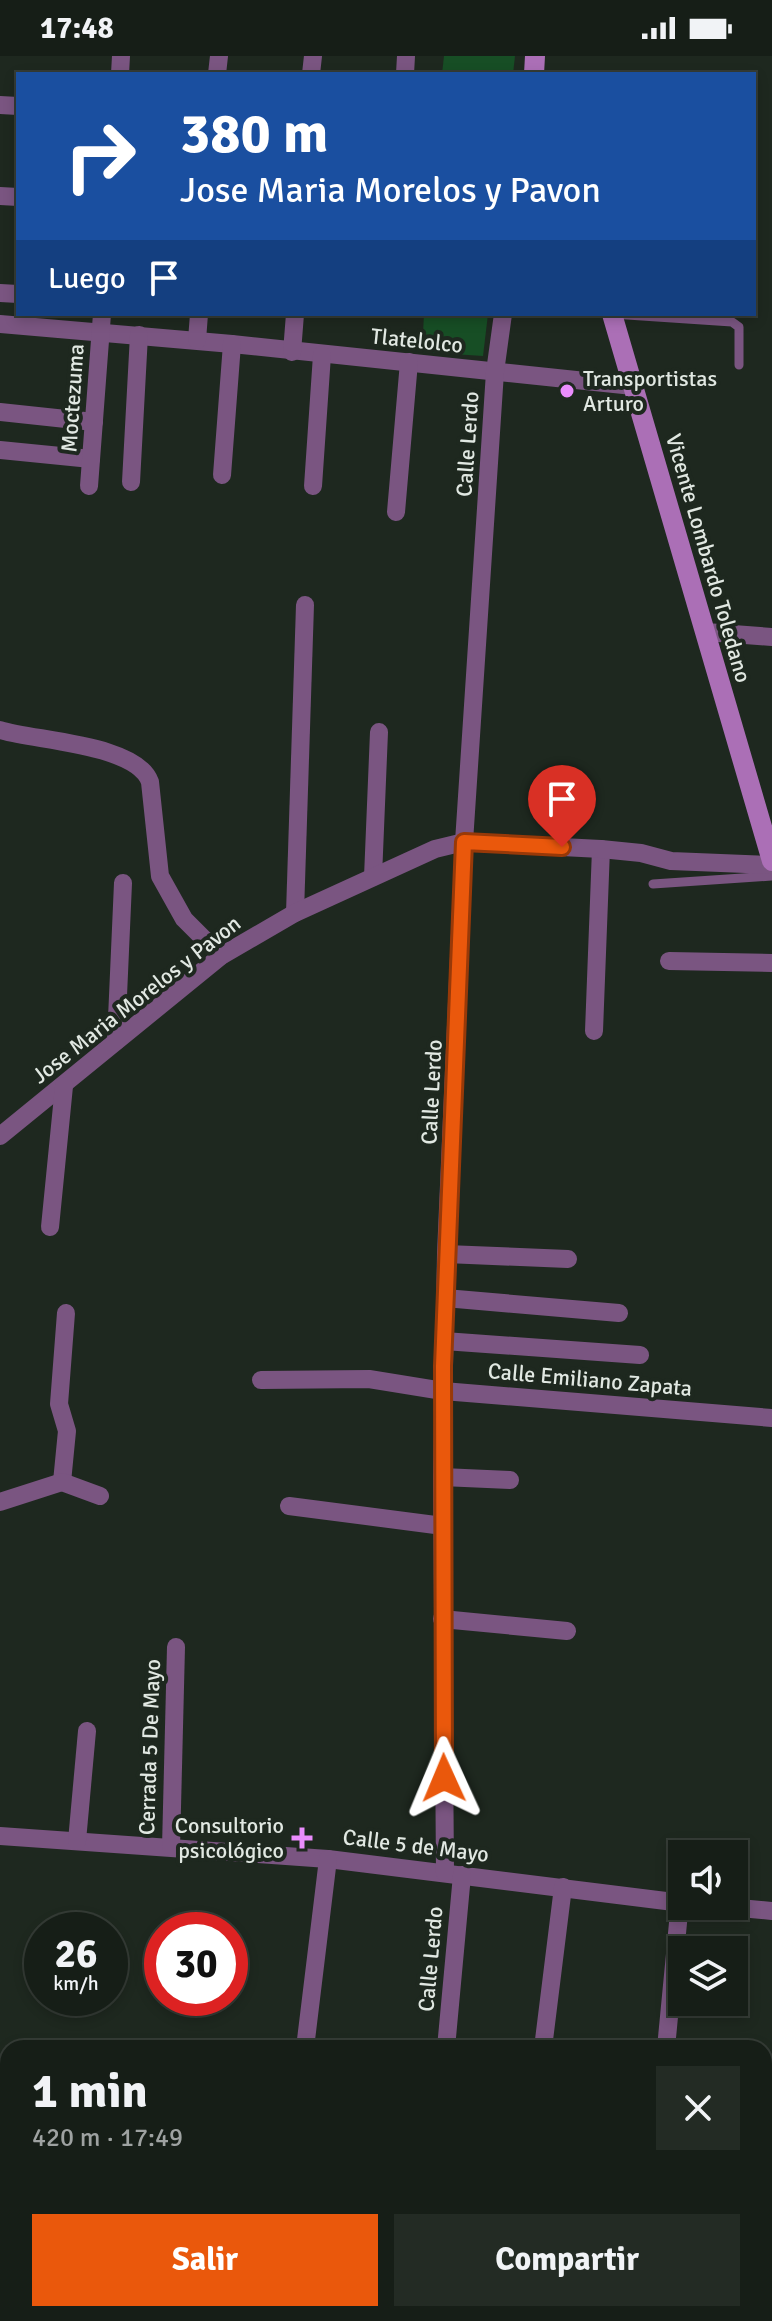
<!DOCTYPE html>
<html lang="es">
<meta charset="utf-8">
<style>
body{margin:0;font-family:Signika,sans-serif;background:#232b24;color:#f1f3f6;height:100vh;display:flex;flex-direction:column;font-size:30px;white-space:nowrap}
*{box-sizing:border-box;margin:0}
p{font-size:26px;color:#9ea2a1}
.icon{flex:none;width:44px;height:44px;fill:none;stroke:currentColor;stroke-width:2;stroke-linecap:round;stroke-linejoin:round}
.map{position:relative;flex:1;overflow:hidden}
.drawer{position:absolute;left:0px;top:1984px;width:772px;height:282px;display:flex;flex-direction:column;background:#161e17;border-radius:24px 24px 0 0;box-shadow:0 4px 12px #0003,0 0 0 2px #353c36}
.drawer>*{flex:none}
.guide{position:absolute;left:16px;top:16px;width:740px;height:244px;border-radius:0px;box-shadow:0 4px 12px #0003,0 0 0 2px #353c36;background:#1a4fa0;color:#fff;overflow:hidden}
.tools{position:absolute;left:668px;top:1784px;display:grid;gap:16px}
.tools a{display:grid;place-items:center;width:80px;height:80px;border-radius:0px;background:#161e17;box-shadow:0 4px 12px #0003,0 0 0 2px #353c36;font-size:40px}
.speed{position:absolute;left:24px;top:1856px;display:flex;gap:16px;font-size:40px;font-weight:700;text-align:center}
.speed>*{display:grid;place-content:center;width:104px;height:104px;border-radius:50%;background:#161e17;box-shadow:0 4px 12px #0003,0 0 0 2px #353c36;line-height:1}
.speed small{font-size:20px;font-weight:400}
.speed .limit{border:12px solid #d22;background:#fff;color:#111}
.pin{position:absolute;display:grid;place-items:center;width:68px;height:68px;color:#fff;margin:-82px -34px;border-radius:50% 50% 50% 0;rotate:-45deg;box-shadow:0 0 8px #0007}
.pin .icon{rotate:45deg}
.me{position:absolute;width:88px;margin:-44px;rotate:359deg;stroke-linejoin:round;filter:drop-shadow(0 0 6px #0008)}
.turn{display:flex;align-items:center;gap:28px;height:168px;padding:0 32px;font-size:36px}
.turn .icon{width:104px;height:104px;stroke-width:2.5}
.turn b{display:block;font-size:56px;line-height:68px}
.then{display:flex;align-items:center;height:76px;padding:0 32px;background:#0003;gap:16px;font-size:30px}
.round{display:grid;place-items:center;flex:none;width:84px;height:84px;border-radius:0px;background:#232b24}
.summary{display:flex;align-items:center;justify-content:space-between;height:136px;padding:0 32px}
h1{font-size:48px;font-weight:700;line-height:60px}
.button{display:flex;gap:16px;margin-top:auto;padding:16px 32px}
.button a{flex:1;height:92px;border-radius:0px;background:#ea580c;color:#fff;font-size:32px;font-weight:700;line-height:92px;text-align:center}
.button a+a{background:#232b24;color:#f1f3f6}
.status{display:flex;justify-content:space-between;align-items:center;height:56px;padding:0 40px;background:#161e17;direction:ltr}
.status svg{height:22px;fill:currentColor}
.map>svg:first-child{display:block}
.green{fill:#174e25}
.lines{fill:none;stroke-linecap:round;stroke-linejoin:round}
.lane{stroke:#7a5581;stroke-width:9}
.street{stroke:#7a5581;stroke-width:18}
.secondary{stroke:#ab6fb6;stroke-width:20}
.route-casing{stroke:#983908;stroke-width:20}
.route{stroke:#ea580c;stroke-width:14}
.poi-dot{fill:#ea8dfc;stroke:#1e281f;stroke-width:3}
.labels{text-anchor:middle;stroke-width:8;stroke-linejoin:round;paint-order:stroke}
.street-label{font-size:22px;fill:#e1e8e2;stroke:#1e281f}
.poi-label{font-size:22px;fill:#e1e8e2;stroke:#1e281f;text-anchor:start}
</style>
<div class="status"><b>17:48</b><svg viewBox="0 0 49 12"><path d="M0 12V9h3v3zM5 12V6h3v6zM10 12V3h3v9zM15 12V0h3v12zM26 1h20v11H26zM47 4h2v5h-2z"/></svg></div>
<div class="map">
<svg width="772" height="2265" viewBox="0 0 772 2265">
<rect width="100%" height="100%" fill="#1e281f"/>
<g class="green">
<path d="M444,0h71l-2,18h-71z"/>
<path d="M424,258h64l-5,42 -61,-4z"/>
</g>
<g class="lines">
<g class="lane">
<path d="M612,258l120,8 7,5v38"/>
<path d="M653,828l119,-8"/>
</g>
<g class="street">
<path d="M120,18l1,-18"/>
<path d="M217,18l2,-18"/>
<path d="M311,18l2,-18"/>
<path d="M405,18l1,-18"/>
<path d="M0,49l18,1"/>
<path d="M0,140l18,1"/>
<path d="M0,237l18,1"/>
<path d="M0,268l232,20 401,42"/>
<path d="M197,284l2,-26"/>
<path d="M292,296l3,-38"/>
<path d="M0,356l94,10"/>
<path d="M0,394l91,9"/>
<path d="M222,419l10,-131"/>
<path d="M131,426l8,-147"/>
<path d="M89,430l13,-172"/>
<path d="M313,430l9,-131"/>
<path d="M396,456l13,-150"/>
<path d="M706,576l66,5"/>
<path d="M0,674c35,11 137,14 150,52l10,94 24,43 37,37"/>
<path d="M373,821l6,-145"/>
<path d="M295,857l10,-308"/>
<path d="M669,905l103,2"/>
<path d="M594,975l7,-182"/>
<path d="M116,985l7,-158"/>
<path d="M0,1080l221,-180 74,-43 140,-64 29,-7 137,7 40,4 30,8 101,4"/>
<path d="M50,1171l14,-141"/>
<path d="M446,1198l122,5"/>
<path d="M445,1242l174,15"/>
<path d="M444,1285l196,14"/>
<path d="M261,1324l108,-1 74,12 329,27"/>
<path d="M442,1421l68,3"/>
<path d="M62,1426l5,-51 -8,-27 7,-91"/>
<path d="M0,1446l62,-20 38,14"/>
<path d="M289,1450l154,20"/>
<path d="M442,1563l125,12"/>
<path d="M0,1780l328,23 354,44"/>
<path d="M77,1785l10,-110"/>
<path d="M171,1791l5,-200"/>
<path d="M445,1817l-3,-396 4,-223 18,-412 31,-470 8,-58"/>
<path d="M718,1850l54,5"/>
<path d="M305,1992l23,-189"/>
<path d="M446,1992l16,-173"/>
<path d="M543,1992l20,-161"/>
<path d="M666,1992l14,-146"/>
<path d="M0,2129l8,1"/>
<path d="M0,2244l8,1"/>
<path d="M764,2254h8"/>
<path d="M162,2258l8,7"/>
<path d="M274,2265l1,-7"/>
<path d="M327,2265v-7"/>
<path d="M368,2265l1,-7"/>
<path d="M448,2265v-7"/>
<path d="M483,2265l1,-7"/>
<path d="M541,2265l1,-7"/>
<path d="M639,2265l1,-7"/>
</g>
<g class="secondary">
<path d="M534,18l1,-18"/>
<path d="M612,258l160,547"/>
<path d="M0,2027l8,10"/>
</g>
</g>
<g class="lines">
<g class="route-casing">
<path id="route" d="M444,1722l-1,-412 21,-524 98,5"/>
</g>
<use href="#route" class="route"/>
</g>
<g class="poi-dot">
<circle cx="567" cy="335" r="8"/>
<path d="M298 1770h8v8h8v8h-8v8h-8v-8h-8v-8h8z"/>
</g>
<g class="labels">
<g class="street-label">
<text transform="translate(417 284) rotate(6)" y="8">Tlatelolco</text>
<text transform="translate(72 342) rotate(-86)" y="8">Moctezuma</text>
<text transform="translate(467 388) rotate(-86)" y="8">Calle Lerdo</text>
<text transform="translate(709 502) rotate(74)" y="8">Vicente Lombardo Toledano</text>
<text transform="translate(136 943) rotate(-38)" y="8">Jose Maria Morelos y Pavon</text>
<text transform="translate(431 1036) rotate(-87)" y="8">Calle Lerdo</text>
<text transform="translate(590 1323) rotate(5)" y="8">Calle Emiliano Zapata</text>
<text transform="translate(149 1691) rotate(-88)" y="8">Cerrada 5 De Mayo</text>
<text transform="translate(416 1789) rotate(7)" y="8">Calle 5 de Mayo</text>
<text transform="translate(430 1903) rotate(-85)" y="8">Calle Lerdo</text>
</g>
<g class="poi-label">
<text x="583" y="330">Transportistas<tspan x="583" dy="25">Arturo</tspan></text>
<text x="284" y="1777" text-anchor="end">Consultorio<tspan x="284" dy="25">psicológico</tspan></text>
</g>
</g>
</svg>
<div class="tools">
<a><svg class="icon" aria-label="sound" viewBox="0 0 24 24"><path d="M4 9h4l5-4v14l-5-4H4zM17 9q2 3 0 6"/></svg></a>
<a><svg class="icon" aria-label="layers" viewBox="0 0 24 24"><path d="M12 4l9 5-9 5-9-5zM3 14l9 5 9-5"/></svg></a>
</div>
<div class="speed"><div>26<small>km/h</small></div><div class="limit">30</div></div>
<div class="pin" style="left:562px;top:791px;background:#d93025"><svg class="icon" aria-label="arrive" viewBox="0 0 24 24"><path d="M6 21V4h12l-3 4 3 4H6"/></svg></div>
<svg class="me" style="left:444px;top:1722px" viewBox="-20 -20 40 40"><path d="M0-17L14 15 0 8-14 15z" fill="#ea580c" stroke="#fff" stroke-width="4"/></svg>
<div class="guide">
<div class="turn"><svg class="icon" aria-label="right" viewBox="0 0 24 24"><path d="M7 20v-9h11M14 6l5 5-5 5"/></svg><div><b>380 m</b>Jose Maria Morelos y Pavon</div></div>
<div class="then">Luego<svg class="icon" aria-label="arrive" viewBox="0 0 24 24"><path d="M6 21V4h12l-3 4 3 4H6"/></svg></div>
</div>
<section class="drawer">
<div class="summary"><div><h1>1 min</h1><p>420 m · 17:49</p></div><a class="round"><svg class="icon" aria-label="close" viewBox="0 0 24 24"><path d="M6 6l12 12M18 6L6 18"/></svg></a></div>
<div class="button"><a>Salir</a><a>Compartir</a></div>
</section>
</div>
